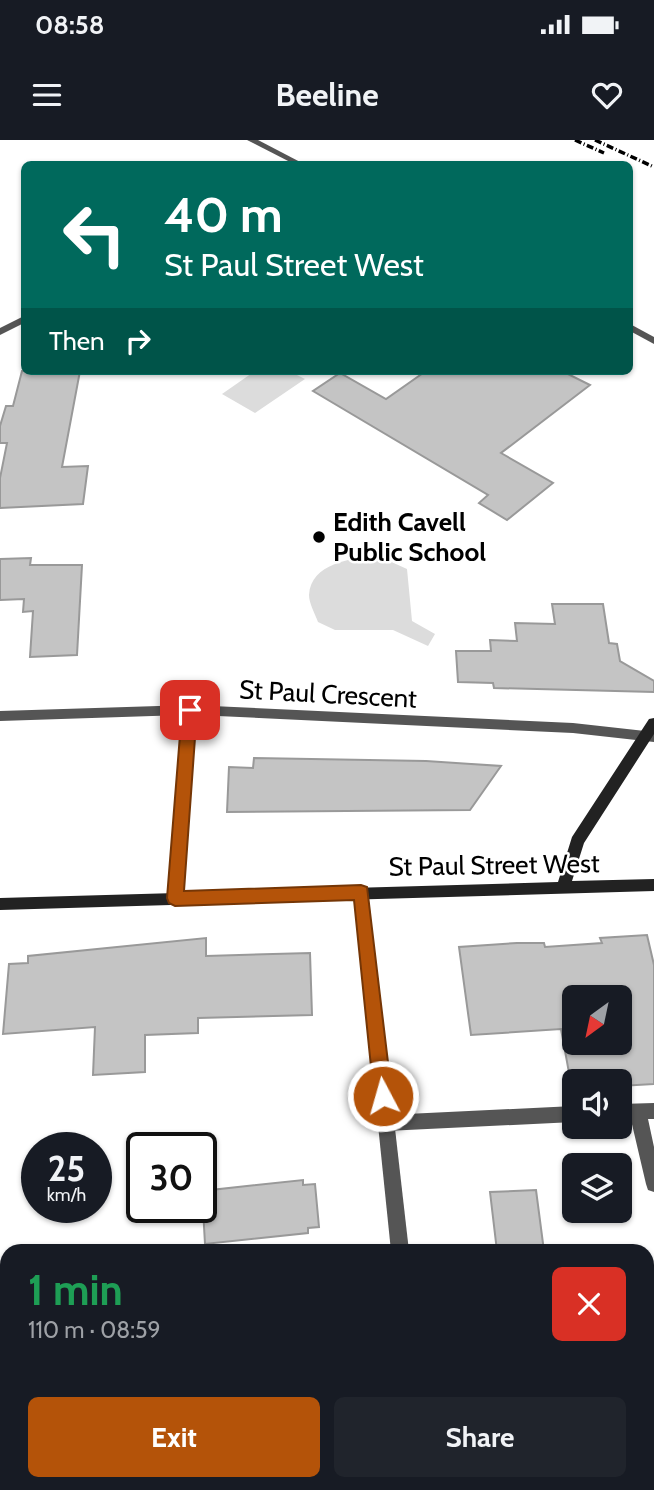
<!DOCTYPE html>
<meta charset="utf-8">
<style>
body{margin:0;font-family:Cabin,sans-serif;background:#20242c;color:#f1f3f6;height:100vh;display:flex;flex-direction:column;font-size:26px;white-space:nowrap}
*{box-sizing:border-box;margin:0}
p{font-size:23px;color:#9ea1a6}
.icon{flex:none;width:38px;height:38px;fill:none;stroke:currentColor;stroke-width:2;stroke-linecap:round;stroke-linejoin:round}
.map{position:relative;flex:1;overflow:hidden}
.side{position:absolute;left:0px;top:1104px;width:654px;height:247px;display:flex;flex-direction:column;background:#171b24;border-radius:21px 21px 0 0;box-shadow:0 2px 5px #0004}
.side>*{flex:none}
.hud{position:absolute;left:21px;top:21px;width:612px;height:214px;border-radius:10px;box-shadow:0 2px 5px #0004;background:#00695c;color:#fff;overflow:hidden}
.needle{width:46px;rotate:213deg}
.controls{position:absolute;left:562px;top:845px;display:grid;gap:14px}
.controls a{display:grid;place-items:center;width:70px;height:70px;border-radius:10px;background:#171b24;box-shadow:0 2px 5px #0004;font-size:35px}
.speed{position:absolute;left:21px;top:992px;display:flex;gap:14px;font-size:35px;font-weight:700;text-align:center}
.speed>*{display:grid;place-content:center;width:91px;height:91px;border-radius:50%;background:#171b24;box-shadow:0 2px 5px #0004;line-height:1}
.speed small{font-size:18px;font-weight:400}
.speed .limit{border:4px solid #111;border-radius:10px;background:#fff;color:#111}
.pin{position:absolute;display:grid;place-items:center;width:60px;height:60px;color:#fff;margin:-30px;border-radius:14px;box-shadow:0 4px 10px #0006}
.me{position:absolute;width:77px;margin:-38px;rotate:354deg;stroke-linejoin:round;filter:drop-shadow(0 0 5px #0008)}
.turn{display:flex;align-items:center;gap:24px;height:147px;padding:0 28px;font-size:32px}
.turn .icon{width:91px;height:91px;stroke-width:2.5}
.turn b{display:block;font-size:49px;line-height:60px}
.then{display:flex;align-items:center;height:66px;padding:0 28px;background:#0003;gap:14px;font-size:26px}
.round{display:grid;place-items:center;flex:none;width:74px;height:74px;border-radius:10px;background:#20242c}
.head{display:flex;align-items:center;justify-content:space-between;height:119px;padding:0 28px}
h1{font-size:42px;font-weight:800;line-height:52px;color:#1e9e55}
.action{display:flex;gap:14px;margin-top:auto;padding:14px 28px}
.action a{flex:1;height:80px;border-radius:10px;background:#b45309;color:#fff;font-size:28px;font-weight:800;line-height:80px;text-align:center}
.action a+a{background:#20242c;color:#f1f3f6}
.status{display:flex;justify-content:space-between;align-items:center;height:49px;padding:0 35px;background:#171b24;direction:ltr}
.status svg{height:19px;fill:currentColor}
header{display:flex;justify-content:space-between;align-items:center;height:91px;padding:0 28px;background:#171b24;font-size:32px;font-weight:800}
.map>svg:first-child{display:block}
.green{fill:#dcdcdc}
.building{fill:#c4c4c4;stroke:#999;stroke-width:2;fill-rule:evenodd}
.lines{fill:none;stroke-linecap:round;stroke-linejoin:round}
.service{fill:#555;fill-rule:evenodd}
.minor{fill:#555;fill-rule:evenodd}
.secondary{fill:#222;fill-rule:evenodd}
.rail{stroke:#000;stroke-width:3.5;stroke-dasharray:7 2.5 1 2.5;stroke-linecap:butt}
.route{fill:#b45309;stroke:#753606;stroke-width:2}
.poi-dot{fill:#000;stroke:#fff;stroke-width:2.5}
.labels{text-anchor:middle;stroke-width:5;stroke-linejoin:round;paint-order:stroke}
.poi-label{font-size:26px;font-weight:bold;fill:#000;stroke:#fff;text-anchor:start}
.street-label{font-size:26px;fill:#000;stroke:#fff}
</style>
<div class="status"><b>08:58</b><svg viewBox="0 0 49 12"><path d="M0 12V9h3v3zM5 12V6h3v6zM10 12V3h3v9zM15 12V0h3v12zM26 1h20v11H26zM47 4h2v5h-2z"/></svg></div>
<header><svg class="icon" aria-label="menu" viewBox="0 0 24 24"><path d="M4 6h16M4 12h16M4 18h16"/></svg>Beeline<svg class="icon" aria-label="heart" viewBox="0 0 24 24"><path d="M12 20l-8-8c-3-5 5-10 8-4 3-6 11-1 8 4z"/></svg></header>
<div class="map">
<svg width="654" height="1350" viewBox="0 0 654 1350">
<rect width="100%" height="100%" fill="#fff"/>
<g class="green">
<path d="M255,231h34l16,8 -50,34 -33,-19z"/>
<path d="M376,415l31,14 5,52 23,13 -7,12 -35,-16h-58l-17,-8c-3,-8 -9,-19 -9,-27 2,-32 42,-36 67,-40z"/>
</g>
<g class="building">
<path d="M22,231h58l-18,96 26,-1 -5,38 -83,4v-30l7,-35h-7v-17l6,-20h7z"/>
<path d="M426,231h136l28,14 -89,68 52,30 -46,37 -28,-17 9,-8 -175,-104 27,-18 46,26z"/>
<path d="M31,418l-1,7h52l-5,90 -47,2 3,-46 -10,1 1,-13 -24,1v-41z"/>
<path d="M552,464h51l6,39 8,1 3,17 34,20v11l-160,-4 -1,-5 -35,-1 -2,-31h35l-1,-11 27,1 -2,-18 40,1z"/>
<path d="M254,618l172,3 75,5 -31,44 -243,2 2,-45 24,1z"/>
<path d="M647,795l7,30v119l-34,2v-4h-46l-2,7 -11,-60 -90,6 -12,-88 58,-4h27l1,4 57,-4 -2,-5zM574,858h46v45h-46z"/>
<path d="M206,798v18l104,-3 2,62 -114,3v15l-53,2v37l-52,3 2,-48 -92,7 6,-70 19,-1v-7z"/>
<path d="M303,1040v5l12,-1 4,43 -11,1v5l-103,11 -3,-53z"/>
<path d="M536,1050l8,61h-47l-7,-59z"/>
</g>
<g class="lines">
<g class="service">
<path d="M654,963v16h-6l6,28v45l-6,-2 -2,-6 -15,-64h-11v-16z"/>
<path d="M574,966v16l-188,9 -6,-2 -2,-6 2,-6 6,-2z"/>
</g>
<g class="minor">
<path d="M247,0h11l46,24h-10z"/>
<path d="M24,176v7l-24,12v-7z"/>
<path d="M630,184l24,13v7l-24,-13z"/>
<path d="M190,565l383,18 81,9v10l-81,-9 -377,-18 -14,183 -2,5 -5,1 -5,-1 -2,-5 15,-183 -183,6v-10z"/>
<path d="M361,746l5,2 2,4 41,359h-18l-37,-359 2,-4z"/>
<path d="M414,1344h20l1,6h-20z"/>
</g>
<path class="secondary" d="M654,578v16l-70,109 -12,38 82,-2v12l-654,19v-12l558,-16 14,-45 77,-118z"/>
<g class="rail">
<path d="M575,0l29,13"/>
<path d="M595,0l59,27"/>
</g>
</g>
<path class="route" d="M190,564l7,6 -13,181 177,-6 6,2 25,209 -2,6 -7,3 -6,-3 -3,-6 -20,-196 -179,6 -6,-3 -2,-5 15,-188z"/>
<circle class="poi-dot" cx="319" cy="397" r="7"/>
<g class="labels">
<g class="poi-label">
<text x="333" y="391">Edith Cavell<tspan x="333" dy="30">Public School</tspan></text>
</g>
<g class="street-label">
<text transform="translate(328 554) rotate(3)" y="9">St Paul Crescent</text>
<text transform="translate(494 725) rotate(-1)" y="9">St Paul Street West</text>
</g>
</g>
</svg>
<div class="controls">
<a><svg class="needle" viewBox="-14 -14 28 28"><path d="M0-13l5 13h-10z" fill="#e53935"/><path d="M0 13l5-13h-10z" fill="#9ea1a6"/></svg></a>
<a><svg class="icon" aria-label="sound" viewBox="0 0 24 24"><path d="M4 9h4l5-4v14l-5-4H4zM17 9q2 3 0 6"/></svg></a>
<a><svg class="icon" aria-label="layers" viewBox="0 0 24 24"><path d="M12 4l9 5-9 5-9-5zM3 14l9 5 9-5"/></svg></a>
</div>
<div class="speed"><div>25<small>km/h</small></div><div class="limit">30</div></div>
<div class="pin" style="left:190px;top:570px;background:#d93025"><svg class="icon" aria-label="arrive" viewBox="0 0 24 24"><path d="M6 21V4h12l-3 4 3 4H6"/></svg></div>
<svg class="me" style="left:383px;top:956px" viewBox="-20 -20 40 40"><circle r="17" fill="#b45309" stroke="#fff" stroke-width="3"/><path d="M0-11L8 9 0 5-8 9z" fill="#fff"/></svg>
<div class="hud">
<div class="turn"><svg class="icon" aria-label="left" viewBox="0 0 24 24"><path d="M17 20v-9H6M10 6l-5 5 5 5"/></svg><div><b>40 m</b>St Paul Street West</div></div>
<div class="then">Then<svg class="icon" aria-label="right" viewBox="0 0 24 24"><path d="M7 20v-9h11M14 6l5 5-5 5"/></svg></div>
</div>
<section class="side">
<div class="head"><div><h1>1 min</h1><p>110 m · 08:59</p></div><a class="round" style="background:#d93025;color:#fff"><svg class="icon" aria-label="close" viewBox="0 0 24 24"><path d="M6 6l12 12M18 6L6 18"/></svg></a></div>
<div class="action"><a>Exit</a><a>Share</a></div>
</section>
</div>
